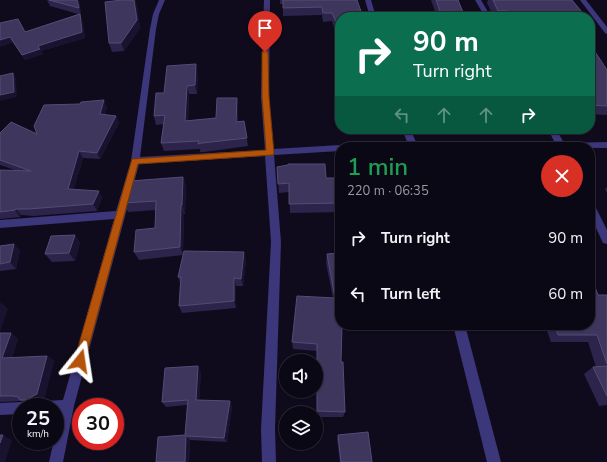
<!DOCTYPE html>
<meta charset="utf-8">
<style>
body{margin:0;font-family:"Nunito Sans",sans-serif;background:#191622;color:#f1f3f6;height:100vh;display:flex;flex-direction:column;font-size:15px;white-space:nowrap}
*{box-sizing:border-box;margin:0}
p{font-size:13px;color:#9a9aa0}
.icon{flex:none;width:22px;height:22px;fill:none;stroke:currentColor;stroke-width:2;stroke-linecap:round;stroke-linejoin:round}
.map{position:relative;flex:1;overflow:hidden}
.drawer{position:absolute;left:335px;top:142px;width:260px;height:188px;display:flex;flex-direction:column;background:#0b0815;border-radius:16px;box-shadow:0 1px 3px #0004,0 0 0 1px #2b2934}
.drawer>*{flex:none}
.guide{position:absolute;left:335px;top:12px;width:260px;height:122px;border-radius:16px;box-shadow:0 1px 3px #0004,0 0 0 1px #2b2934;background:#0b6e4f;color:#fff;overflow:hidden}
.buttons{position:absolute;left:279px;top:354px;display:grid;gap:8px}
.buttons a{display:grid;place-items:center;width:44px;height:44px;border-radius:50%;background:#0b0815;box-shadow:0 1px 3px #0004,0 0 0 1px #2b2934;font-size:20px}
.speed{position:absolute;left:12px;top:398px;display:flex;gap:8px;font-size:20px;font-weight:700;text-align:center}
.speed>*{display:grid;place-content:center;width:52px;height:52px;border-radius:50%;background:#0b0815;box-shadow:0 1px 3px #0004,0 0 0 1px #2b2934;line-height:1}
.speed small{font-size:10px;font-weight:400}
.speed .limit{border:6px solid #d22;background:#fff;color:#111}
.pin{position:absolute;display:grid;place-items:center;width:34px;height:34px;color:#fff;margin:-41px -17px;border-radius:50% 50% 50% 0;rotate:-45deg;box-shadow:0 0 4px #0007}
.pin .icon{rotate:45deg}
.me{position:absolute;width:44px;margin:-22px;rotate:15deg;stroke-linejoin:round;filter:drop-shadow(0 0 3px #0008)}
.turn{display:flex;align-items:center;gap:14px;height:84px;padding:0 12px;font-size:18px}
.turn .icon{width:52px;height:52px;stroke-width:2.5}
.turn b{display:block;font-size:28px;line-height:34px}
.lanes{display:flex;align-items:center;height:38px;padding:0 12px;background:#0003;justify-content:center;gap:20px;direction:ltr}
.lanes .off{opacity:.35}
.round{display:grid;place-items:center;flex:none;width:42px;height:42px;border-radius:21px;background:#191622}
.overview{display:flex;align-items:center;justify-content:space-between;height:68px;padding:0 12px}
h1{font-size:24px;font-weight:600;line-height:30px;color:#1e9e55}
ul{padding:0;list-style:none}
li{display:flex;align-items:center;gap:12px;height:56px;padding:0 12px}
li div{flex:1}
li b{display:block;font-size:15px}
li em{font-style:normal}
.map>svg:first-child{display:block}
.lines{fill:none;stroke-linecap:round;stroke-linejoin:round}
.street{fill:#3c367a;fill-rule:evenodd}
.wall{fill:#2c244a}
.shaded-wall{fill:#19132f}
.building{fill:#3e365d;stroke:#544c76}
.route{fill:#b45309;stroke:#753606}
</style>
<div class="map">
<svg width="607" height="462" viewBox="0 0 607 462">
<rect width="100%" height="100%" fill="#0f0b1c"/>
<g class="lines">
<g class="street">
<path d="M159,0h6l-6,14 -3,15 -16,128 125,-7 -4,-53 3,-97h6l-1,97 4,52 67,-4 4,2h-4v4l-66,4 7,87 -6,187 1,33h-14l-1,-33 10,-187 -6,-86 -126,8 -65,242 -11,56h-14l11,-49h-5v-6h-18l2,-4 4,-2 20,-1 51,-181 -114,9v-8l116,-9 15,-50 19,-132 3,-15z"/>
<path d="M365,0h6l5,17h-6z"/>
<path d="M475,0h6l10,17h-6z"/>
<path d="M580,0h6l21,27v7l-2,-1z"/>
<path d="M402,129h8l7,15 138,-1 -7,-14h8l8,14 43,-1v6l-203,-1 4,-3z"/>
<path d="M590,201l3,1 14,28v14l-4,-1 -13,-28z"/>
<path d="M453,325h12l36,137h-14z"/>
<path d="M21,402l5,1 1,4h-6v7l-21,1v-12z"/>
</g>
</g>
<g class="wall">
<path d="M47,0h32l2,15h-1l2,4 3,19 -44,13 2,3 -18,6 -12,-18 -13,5 25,-15 53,-18 -28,-8z"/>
<path d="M135,0l2,7 3,21 -16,23 -12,1 -3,-9z"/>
<path d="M280,0h77l-17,17v13l-5,1 -3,-10 -9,1 -1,-7 -39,1v-12h-3z"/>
<path d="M431,0h27l7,17h-28z"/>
<path d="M488,0h84l14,17h-92l-7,-14z"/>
<path d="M590,22l3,4 -3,6z"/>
<path d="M590,44l17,26v45l-17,-1z"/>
<path d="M198,73l-1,21h-8l-1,27 28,-3 21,-20 1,8v16l6,-1 4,25 -44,6h-4v-3l-36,2 -3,-8 3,-19 -8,1 -2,-9 10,-23z"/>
<path d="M336,83h4v30l-5,-21z"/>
<path d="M107,107l-2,8 11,1 3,7 -19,36 -17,-1 -9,31 28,8 -5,14 -64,5 -12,-1 -1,2 -20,2v-49h15l-15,-5v-32l37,1z"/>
<path d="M277,167l49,11h14v34l-50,1 -1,-21 -10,1z"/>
<path d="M183,177l3,9 -1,28h-1l-1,38 63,8 -3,26h-7v22l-54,5 -3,-7 1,-24 -2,-5 5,-22 -44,5 -5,-8 21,-24 1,-18 -28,2 -4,-9z"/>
<path d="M607,187v6l-2,-4z"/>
<path d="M75,235l5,8 -5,18 -23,1 -7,-8z"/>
<path d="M14,244l6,7 -4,18 -16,2v-25z"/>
<path d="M340,253l1,109 4,50 -2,5h-26v-66l-24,-2 -1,-7 41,-44 -7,-35 1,-9z"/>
<path d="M598,295h9v110l-8,1 -15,-32 9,-7h3l-8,-25h-37l-6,-17h45z"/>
<path d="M0,333h11l7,6 -6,19 35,-2 7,5 -10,38 -6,3 -1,2 -9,1 -7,-4 -21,1z"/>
<path d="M201,372l-2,28 31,1 2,6 -5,35 -37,-2 -1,22h-33l29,-27 2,-30 -21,2 -4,-5z"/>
<path d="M338,435l34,27h-32l-3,-23z"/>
</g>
<g class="shaded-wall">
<path d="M77,0h2l2,15 -2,-7z"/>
<path d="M135,0l2,7 3,21 -16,23 -3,-8z"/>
<path d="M80,14l2,5 3,19 -44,13 2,3 -18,6 -3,-5 16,-9z"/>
<path d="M10,37l3,5 -13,5v-7z"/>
<path d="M196,64l2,9 -1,21 -2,-9z"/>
<path d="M13,73l3,5 1,19 -17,4v-6z"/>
<path d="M187,86l2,8 -2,36 -2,-9z"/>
<path d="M237,98l1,8 -1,25 -1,-9z"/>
<path d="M104,100l3,7 -3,14 -4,-7z"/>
<path d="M116,116l3,7 -19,36 -3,-6z"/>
<path d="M79,151l4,7 -11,38 -4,-7z"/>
<path d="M183,177l3,9 -1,28 -3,-9z"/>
<path d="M99,191l3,6 -5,14 -4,-7z"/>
<path d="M181,205l3,9 -1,41 -3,-8z"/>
<path d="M16,209l5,6 -1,2 -5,-7z"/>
<path d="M75,235l5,8 -5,18 -6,-8z"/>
<path d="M14,244l6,7 -4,18 -6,-7z"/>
<path d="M244,252l2,8 -3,26 -2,-7z"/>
<path d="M234,278l2,8v22l-2,-7z"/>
<path d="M1,302l7,7 -8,23v-28z"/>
<path d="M11,333l7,6 -8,25 -8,-6z"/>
<path d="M47,356l7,5 -10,38 -6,3 -1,2 -8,-4z"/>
<path d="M198,366l3,6 -2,33 -3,-5z"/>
<path d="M230,401l2,6 -5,35 -3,-4z"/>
<path d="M3,435l9,5 -7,22h-5v-19z"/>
<path d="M186,436l4,4 -1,22h-4z"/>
</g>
<g class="building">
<path d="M49,0h28l2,8z"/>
<path d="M122,0h12l3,20 -16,23h-12l-4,-41z"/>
<path d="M283,0h74l6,17h-23v5h-4l-4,-9h-9l-1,-6 -39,1z"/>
<path d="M436,0h22l7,17h-23z"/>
<path d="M493,0h79l14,17h-74l-5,-6h-9z"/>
<path d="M80,14l2,18 -44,14 2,3 -18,6 -12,-18 -10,3v-17l18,-4 7,13z"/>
<path d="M590,22l3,4h-3z"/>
<path d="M590,44l17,26v36l-17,-1z"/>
<path d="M196,64l-1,21 -8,1 -2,35 31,-3 1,-20h20l-1,24 8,-1 3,17 -45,5 -4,1 1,-3 -38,2 4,-28 -11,1 2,-23h8l3,-27z"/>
<path d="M13,73l1,19 -14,3v-19z"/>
<path d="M336,83h4v18z"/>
<path d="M104,100l-4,14 16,2 -19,37 -18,-2 -11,38 31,2 -6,13 -65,5h-12l-1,1 -15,2v-42l31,1 -31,-11v-27l11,-11 26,12 -3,-8 10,-21 36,-1 1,-2z"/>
<path d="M288,164h37l1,14h14v25l-51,1v-21l-11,1 -1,-17 11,-2z"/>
<path d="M183,177l-1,28h-1l-1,42 -46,5 2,-22 19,-2 1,-27 -32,2 6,-22z"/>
<path d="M75,235l-6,18 -24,1 6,-18z"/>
<path d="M14,244l-4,18 -10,2v-18z"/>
<path d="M184,251l60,1 -3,27 -7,-1v23l-55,5 2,-29h-3z"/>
<path d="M340,253v72h2l-1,37h2l2,50 -28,-1v-67l-25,-2 5,-46 38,2 -8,-44z"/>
<path d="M590,274l8,21h9v69l-10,-29h-39l-3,-10h35z"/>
<path d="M0,333h11l-9,25 45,-2 -10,38 -6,3 -2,3h-9l-2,-3 -5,-1h-13z"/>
<path d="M198,366l-2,34 34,1 -6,37 -38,-2 -1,26h-29l2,-25 27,-2 3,-35 -26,2 3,-34z"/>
<path d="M607,366v30l-14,-29z"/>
<path d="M368,432l4,30h-31l-3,-27z"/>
<path d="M0,435h3l-3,8z"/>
</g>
<path class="route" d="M265,50l3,2 1,45 5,56 -1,2 -135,9 -53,197 -1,4 -4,1 -4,-1 -2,-4 58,-202 134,-9 -4,-53v-45z"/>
</svg>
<div class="buttons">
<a><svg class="icon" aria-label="sound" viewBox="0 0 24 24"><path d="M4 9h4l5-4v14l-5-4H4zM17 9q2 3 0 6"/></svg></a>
<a><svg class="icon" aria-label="layers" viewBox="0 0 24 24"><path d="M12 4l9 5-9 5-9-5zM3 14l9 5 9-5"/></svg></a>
</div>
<div class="speed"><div>25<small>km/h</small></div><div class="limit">30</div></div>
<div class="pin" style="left:265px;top:52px;background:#d93025"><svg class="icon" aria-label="arrive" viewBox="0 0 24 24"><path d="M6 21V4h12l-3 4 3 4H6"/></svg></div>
<svg class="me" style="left:80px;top:361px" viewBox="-20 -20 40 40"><path d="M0-17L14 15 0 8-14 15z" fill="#b45309" stroke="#fff" stroke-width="4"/></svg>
<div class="guide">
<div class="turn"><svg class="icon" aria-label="right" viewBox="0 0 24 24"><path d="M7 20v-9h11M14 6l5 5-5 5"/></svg><div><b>90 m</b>Turn right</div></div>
<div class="lanes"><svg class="icon off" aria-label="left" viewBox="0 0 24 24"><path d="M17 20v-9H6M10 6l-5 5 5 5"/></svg><svg class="icon off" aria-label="ahead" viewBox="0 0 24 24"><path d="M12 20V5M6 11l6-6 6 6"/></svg><svg class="icon off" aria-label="ahead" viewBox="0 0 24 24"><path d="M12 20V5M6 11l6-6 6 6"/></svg><svg class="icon" aria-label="right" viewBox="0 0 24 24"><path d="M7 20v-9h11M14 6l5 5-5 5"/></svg></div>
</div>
<section class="drawer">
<div class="overview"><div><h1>1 min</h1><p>220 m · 06:35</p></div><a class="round" style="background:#d93025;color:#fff"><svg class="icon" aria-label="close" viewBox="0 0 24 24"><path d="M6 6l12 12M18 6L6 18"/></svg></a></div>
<ul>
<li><svg class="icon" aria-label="right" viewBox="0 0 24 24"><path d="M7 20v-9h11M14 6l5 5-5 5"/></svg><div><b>Turn right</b></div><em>90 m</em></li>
<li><svg class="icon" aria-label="left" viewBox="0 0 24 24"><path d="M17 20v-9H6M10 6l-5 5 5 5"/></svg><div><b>Turn left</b></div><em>60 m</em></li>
</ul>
</section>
</div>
